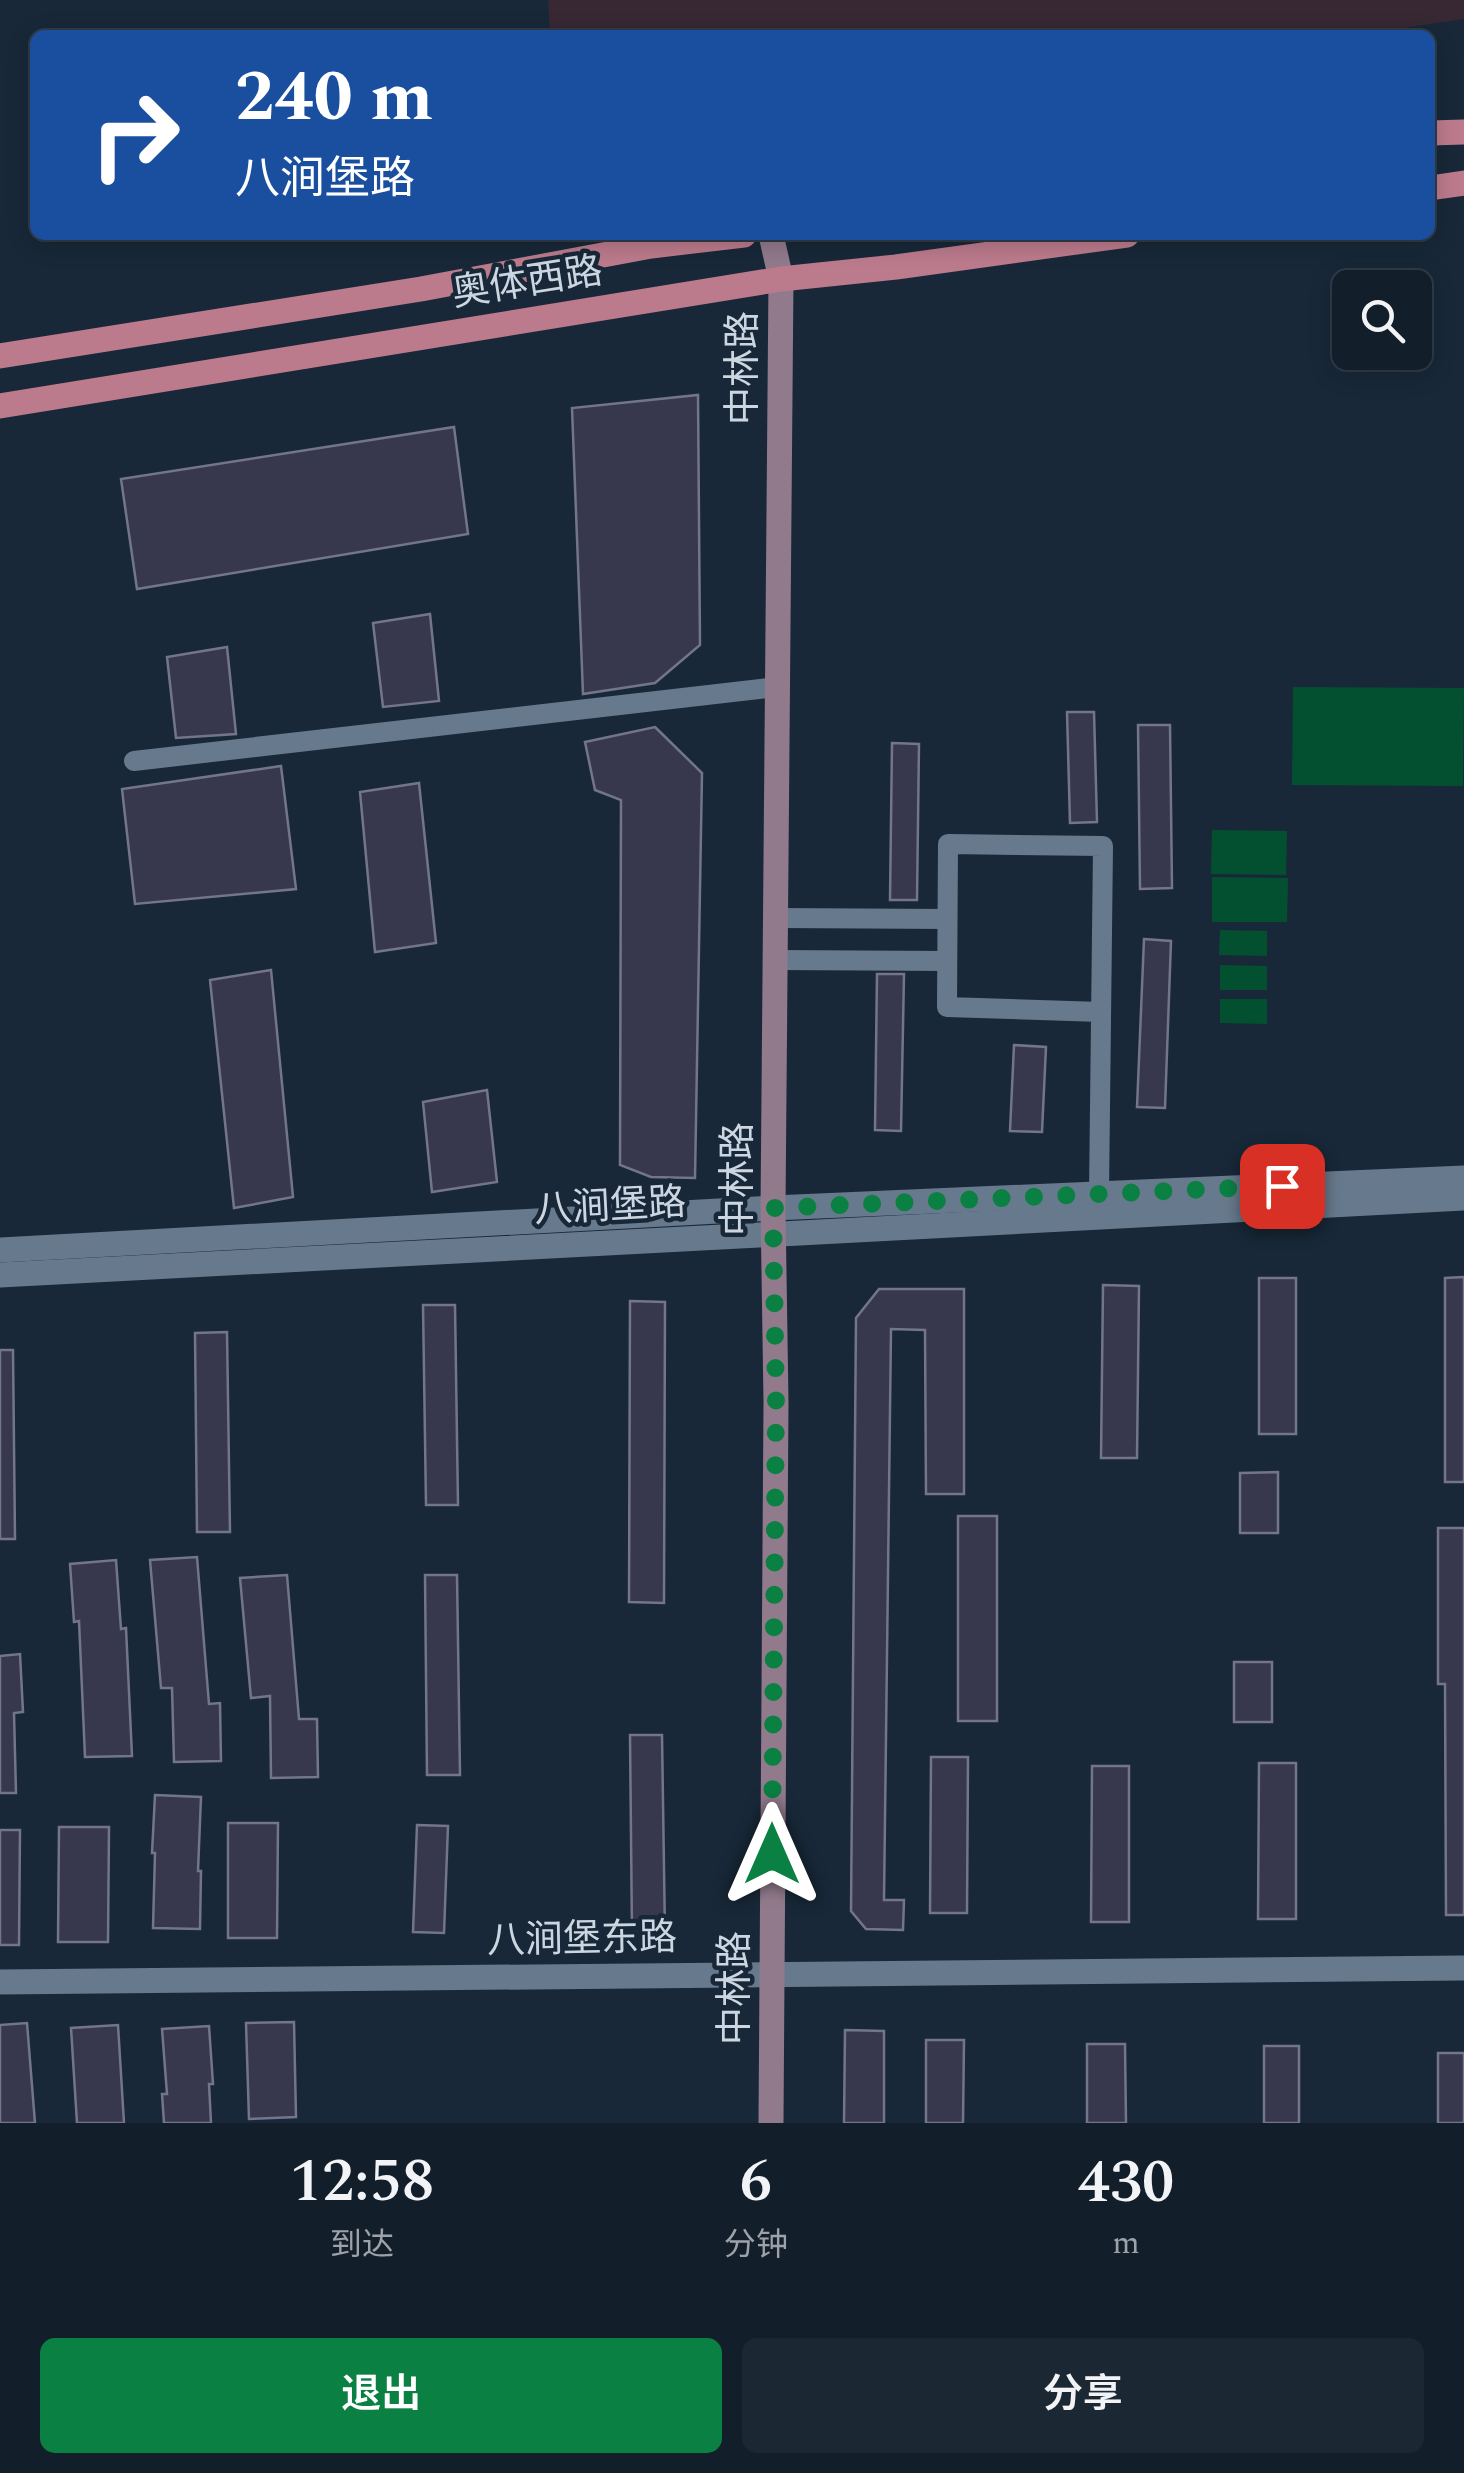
<!DOCTYPE html>
<html lang="zh">
<meta charset="utf-8">
<style>
body{margin:0;font-family:Spectral,"Noto Sans SC",serif;background:#1b2732;color:#f1f3f6;height:100vh;display:flex;flex-direction:column;font-size:38px;white-space:nowrap}
*{box-sizing:border-box;margin:0}
p{font-size:32px;color:#9ca2a8}
.icon{flex:none;width:55px;height:55px;fill:none;stroke:currentColor;stroke-width:2;stroke-linecap:round;stroke-linejoin:round}
.map{position:relative;height:2123px;overflow:hidden}
.drawer{display:flex;flex-direction:column;background:#121e2a;flex:1}
.drawer>*{flex:none}
.top-card{position:absolute;left:30px;top:30px;width:1405px;height:210px;border-radius:15px;box-shadow:0 5px 25px #0003,0 0 0 2px #313c47;background:#1a4fa0;color:#fff;overflow:hidden}
.buttons{position:absolute;left:1332px;top:270px;display:grid;gap:20px}
.buttons a{display:grid;place-items:center;width:100px;height:100px;border-radius:15px;background:#121e2a;box-shadow:0 5px 25px #0003,0 0 0 2px #313c47;font-size:50px}
.pin{position:absolute;display:grid;place-items:center;width:85px;height:85px;color:#fff;margin:-42px;border-radius:20px;box-shadow:0 5px 15px #0006}
.me{position:absolute;width:110px;margin:-55px;rotate:0deg;stroke-linejoin:round;filter:drop-shadow(0 0 8px #0008)}
.turn{display:flex;align-items:center;gap:35px;height:210px;padding:0 40px;font-size:45px}
.turn .icon{width:130px;height:130px;stroke-width:2.5}
.turn b{display:block;font-size:70px;line-height:85px}
.eta{display:flex;justify-content:space-evenly;align-items:center;height:170px;text-align:center}
.eta b{font-size:60px;font-weight:600;line-height:70px}
.cta{display:flex;gap:20px;margin-top:auto;padding:20px 40px}
.cta a{flex:1;height:115px;border-radius:15px;background:#0b8043;color:#fff;font-size:40px;font-weight:600;line-height:115px;text-align:center}
.cta a+a{background:#1b2732;color:#f1f3f6}
.map>svg:first-child{display:block}
.industrial{fill:#372834}
.green{fill:#035030}
.building{fill:#37384d;stroke:#73758c;stroke-width:2.5}
.lines{fill:none;stroke-linecap:round;stroke-linejoin:round}
.minor{stroke:#67798c;stroke-width:20}
.tertiary{stroke:#67798c;stroke-width:25}
.secondary{stroke:#917a8c;stroke-width:25}
.primary{stroke:#bc7b8d;stroke-width:25}
.route{stroke:#0b8043;stroke-width:18;stroke-dasharray:0 32.4}
.labels{text-anchor:middle;stroke-width:9;stroke-linejoin:round;paint-order:stroke}
.street-label{font-size:38px;fill:#ccd6e1;stroke:#182838}
</style>
<div class="map">
<svg width="1464" height="2123" viewBox="0 0 1464 2123">
<rect width="100%" height="100%" fill="#182838"/>
<path class="industrial" d="M548,0h916v19l-108,16h-806z"/>
<g class="green">
<path d="M1293,687l171,1 -1,98 -171,-1z"/>
<path d="M1212,830l75,1 -1,44 -75,-1z"/>
<path d="M1212,877l76,1 -1,44h-75z"/>
<path d="M1220,930l47,1v25l-48,-1z"/>
<path d="M1220,965l47,1v24h-47z"/>
<path d="M1220,999h47v25l-47,-1z"/>
</g>
<g class="building">
<path d="M698,395l2,250 -45,38 -72,11 -11,-286z"/>
<path d="M454,427l14,107 -331,55 -16,-110z"/>
<path d="M430,614l9,87 -56,6 -10,-84z"/>
<path d="M227,647l9,87 -60,4 -9,-81z"/>
<path d="M1067,712h27l3,110 -27,1z"/>
<path d="M1138,725h32l2,163 -32,1z"/>
<path d="M655,727l47,46 -7,405 -44,-1 -31,-12 1,-365 -26,-10 -10,-48z"/>
<path d="M892,743l27,1 -2,156h-27z"/>
<path d="M281,766l15,123 -161,15 -13,-115z"/>
<path d="M419,783l17,160 -61,9 -15,-160z"/>
<path d="M1144,939l27,2 -6,167 -28,-1z"/>
<path d="M271,970l22,227 -59,11 -24,-228z"/>
<path d="M877,974h27l-3,157 -26,-1z"/>
<path d="M1014,1045l32,2 -4,85 -32,-1z"/>
<path d="M487,1090l10,92 -65,10 -9,-90z"/>
<path d="M1464,1277v205h-19v-204z"/>
<rect x="1259" y="1278" width="37" height="156"/>
<path d="M1103,1285l36,1 -2,172h-36z"/>
<path d="M879,1289h85v205h-38l-1,-164 -34,-1 -7,571h20l-1,30 -37,-1 -15,-18 5,-593z"/>
<path d="M630,1301l35,1 -1,301 -35,-1z"/>
<path d="M423,1305h32l3,200h-32z"/>
<path d="M227,1332l3,200h-33l-2,-199z"/>
<path d="M0,1350h13l2,189h-15z"/>
<path d="M1278,1472v61h-38v-60z"/>
<rect x="958" y="1516" width="39" height="205"/>
<path d="M1438,1528h26v387h-18l-1,-231h-7z"/>
<path d="M197,1557l12,147 11,-1 1,58 -47,1 -2,-74h-11l-11,-128z"/>
<path d="M116,1560l5,69 5,-1 6,128 -47,1 -6,-136 -5,1 -4,-58z"/>
<path d="M287,1575l12,144h18l1,58 -47,1 -1,-82 -19,2 -11,-120z"/>
<path d="M425,1575h32l3,200h-33z"/>
<path d="M20,1654l3,58 -9,1 2,80h-16v-137z"/>
<rect x="1234" y="1662" width="38" height="60"/>
<path d="M630,1735h32l3,199 -33,1z"/>
<path d="M931,1757h37l-1,156h-37z"/>
<path d="M1259,1763h37v156h-38z"/>
<path d="M1092,1766h37v156h-38z"/>
<path d="M155,1795l46,2 -3,74h3l-1,58 -47,-1 2,-75h-3z"/>
<path d="M228,1823h50l-1,115h-49z"/>
<path d="M417,1825l31,1 -4,107 -31,-1z"/>
<path d="M59,1827h50l-1,115h-50z"/>
<path d="M0,1830h20l-1,115h-19z"/>
<path d="M294,2022l2,95 -47,2 -3,-96z"/>
<path d="M27,2023l8,100h-35v-98z"/>
<path d="M118,2025l6,98h-47l-6,-95z"/>
<path d="M209,2026l4,58h-4l2,39h-47l-2,-29h5l-5,-65z"/>
<path d="M845,2030l39,1v92h-40z"/>
<path d="M926,2040h38l-1,83h-37z"/>
<path d="M1087,2044h38l1,79h-39z"/>
<rect x="1264" y="2046" width="35" height="77"/>
<rect x="1438" y="2053" width="26" height="70"/>
</g>
<g class="lines">
<g class="minor">
<path d="M134,761l643,-74"/>
<path d="M776,918l171,1"/>
<path d="M775,960l172,1"/>
<path d="M1099,1194l4,-348 -155,-2 -1,163 154,5"/>
</g>
<g class="tertiary">
<path d="M0,1250l773,-42 691,-30"/>
<path d="M0,1275l1464,-77"/>
<path d="M0,1982l1464,-14"/>
</g>
<path class="secondary" d="M771,2123l5,-721 -3,-194 8,-929 -10,-44"/>
<g class="primary">
<path d="M1430,133l34,-1"/>
<path d="M1430,188l34,-5"/>
<path d="M0,356l421,-67 230,-43 93,-11"/>
<path d="M0,406l781,-127 115,-12 231,-32"/>
</g>
</g>
<g class="lines">
<path class="route" d="M772,1854l4,-452 -3,-194 509,-22"/>
</g>
<g class="labels">
<g class="street-label">
<text transform="translate(527 281) rotate(-9)" y="13">奥体西路</text>
<text transform="translate(742 368) rotate(-90)" y="13">中林路</text>
<text transform="translate(737 1179) rotate(-90)" y="13">中林路</text>
<text transform="translate(610 1205) rotate(-3)" y="13">八涧堡路</text>
<text transform="translate(582 1938) rotate(-1)" y="13">八涧堡东路</text>
<text transform="translate(734 1988) rotate(-90)" y="13">中林路</text>
</g>
</g>
</svg>
<div class="buttons">
<a><svg class="icon" aria-label="search" viewBox="0 0 24 24"><circle cx="10" cy="10" r="6"/><path d="M15 15l6 6"/></svg></a>
</div>
<div class="pin" style="left:1282px;top:1186px;background:#d93025"><svg class="icon" aria-label="arrive" viewBox="0 0 24 24"><path d="M6 21V4h12l-3 4 3 4H6"/></svg></div>
<svg class="me" style="left:772px;top:1854px" viewBox="-20 -20 40 40"><path d="M0-17L14 15 0 8-14 15z" fill="#0b8043" stroke="#fff" stroke-width="4"/></svg>
<div class="top-card">
<div class="turn"><svg class="icon" aria-label="right" viewBox="0 0 24 24"><path d="M7 20v-9h11M14 6l5 5-5 5"/></svg><div><b>240 m</b>八涧堡路</div></div>
</div>
</div>
<section class="drawer">
<div class="eta">
<div><b>12:58</b><p>到达</p></div>
<div><b>6</b><p>分钟</p></div>
<div><b>430</b><p>m</p></div>
</div>
<div class="cta"><a>退出</a><a>分享</a></div>
</section>
